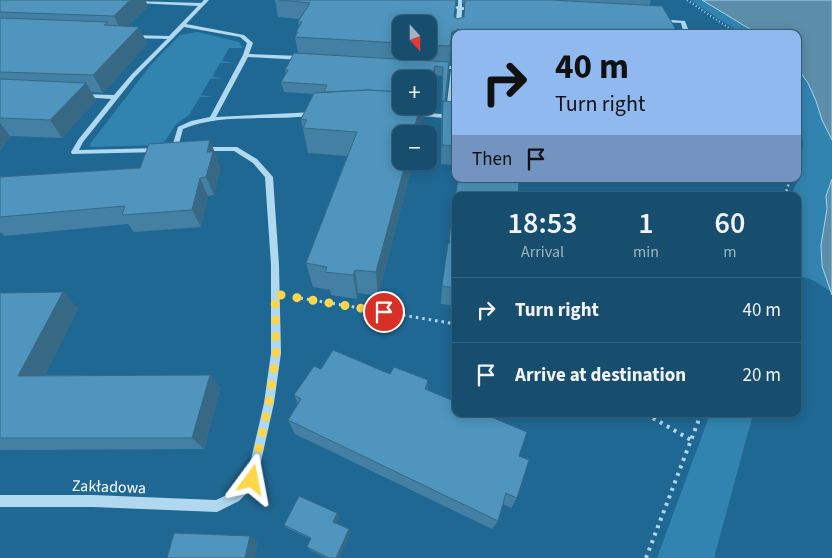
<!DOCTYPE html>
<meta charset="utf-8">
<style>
body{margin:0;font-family:"Source Sans 3",sans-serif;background:#205573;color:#f1f3f6;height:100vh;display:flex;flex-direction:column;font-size:19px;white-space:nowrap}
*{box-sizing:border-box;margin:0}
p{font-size:16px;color:#9eb4c2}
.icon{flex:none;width:28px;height:28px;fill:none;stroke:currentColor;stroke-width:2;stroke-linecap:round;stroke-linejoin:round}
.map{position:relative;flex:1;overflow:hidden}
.panel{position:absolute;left:452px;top:192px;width:349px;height:225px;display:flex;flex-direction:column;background:#174e6e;border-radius:10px;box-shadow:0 2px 12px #0003,0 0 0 1px #366581}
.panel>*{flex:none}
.top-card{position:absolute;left:452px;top:30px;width:349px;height:152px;border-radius:10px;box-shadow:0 2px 12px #0003,0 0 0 1px #366581;background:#90b9f0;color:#111;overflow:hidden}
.needle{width:32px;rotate:159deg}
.tools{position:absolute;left:392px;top:15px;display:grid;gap:10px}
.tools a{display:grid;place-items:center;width:45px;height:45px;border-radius:10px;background:#174e6e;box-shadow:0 2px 12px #0003,0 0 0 1px #366581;font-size:25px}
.pin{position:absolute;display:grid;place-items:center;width:42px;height:42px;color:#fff;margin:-21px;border:2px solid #fff;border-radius:50%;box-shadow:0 1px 5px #0007}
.me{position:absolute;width:55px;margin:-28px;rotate:13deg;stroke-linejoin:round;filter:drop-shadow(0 0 4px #0008)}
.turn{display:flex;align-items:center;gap:18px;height:105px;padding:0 20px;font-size:22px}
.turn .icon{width:65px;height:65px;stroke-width:2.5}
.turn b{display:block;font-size:35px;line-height:42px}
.then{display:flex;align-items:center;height:48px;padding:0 20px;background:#0003;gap:10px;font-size:19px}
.eta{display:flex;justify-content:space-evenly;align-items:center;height:85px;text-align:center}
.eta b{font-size:30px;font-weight:600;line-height:35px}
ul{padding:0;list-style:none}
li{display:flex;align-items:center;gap:15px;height:65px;padding:0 20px;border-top:1px solid #366581}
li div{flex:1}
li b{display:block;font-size:19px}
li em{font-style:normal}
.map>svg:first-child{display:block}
.green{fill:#3284b0}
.water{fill:#5c8da9;stroke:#a4d6ef}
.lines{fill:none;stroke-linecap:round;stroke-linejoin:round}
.path-far3{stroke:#b0d8ee;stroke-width:2;stroke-dasharray:1 2.5;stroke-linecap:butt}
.path-far2{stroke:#b0d8ee;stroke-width:2.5;stroke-dasharray:2 3;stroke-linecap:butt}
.path-far1{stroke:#b0d8ee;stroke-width:3;stroke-dasharray:2.5 4;stroke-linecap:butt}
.path{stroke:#b0d8ee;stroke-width:4;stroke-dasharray:3 5;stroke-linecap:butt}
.minor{fill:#b0d8ee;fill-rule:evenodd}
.wall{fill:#4480a3;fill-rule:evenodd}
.shaded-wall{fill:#376884}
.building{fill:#4f95bd;stroke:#376884}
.route{stroke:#ffd54a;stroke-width:9;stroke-dasharray:0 16.2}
.labels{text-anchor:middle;stroke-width:5;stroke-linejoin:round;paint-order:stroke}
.near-street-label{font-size:16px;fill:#fff;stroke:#1f6893}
</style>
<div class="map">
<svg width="832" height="558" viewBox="0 0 832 558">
<rect width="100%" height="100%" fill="#1f6893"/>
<g class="green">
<path d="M690,0h12l56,34h-16z"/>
<path d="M198,32l41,10 4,6h-14l-7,13 12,2h-14l-8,14 12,1 -14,1 -9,16 13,2h-14l-11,18 -13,9 -11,17 -6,4 -68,2 -1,-3 60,-78 30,-31z"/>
<path d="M798,69l10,14 8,18 6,19 10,20v39l-6,17 1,13 -6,36 1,21 9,26c-10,-7 -20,-16 -33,-15v-81h-7l7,-17 5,-32 -2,-30 -3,-10z"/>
<path d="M710,414h43l-39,144h-57z"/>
</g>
<g class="water">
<path d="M702,0h130v140l-10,-20 -6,-19 -8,-18 -10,-14v-35h-40z"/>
<path d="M832,179v116l-10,-29 -1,-21 6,-36 -1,-13z"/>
</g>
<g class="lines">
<path class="path-far3" d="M687,0l51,34"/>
<g class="path-far2">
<path d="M798,138v13"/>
<path d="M785,196l5,-17"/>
</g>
<path class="path-far1" d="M294,297l162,27"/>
<g class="path">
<path d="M646,414l45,26"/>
<path d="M646,558l55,-144"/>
</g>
<g class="minor">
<path d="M204,0h5l-23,24 58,11 9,8 -4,11 52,2 3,2 -3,2 -53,-3 -32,60 98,-5 2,1v2c-40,7 -96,-3 -133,14l-6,22h-7l-1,-2 3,-2 6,-20 13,-6 19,-4 33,-62 4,-12 -7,-6 -56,-10 -49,50 -52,65 -4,8 80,-2 3,2 -1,2 -89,2 -1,-2 7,-12 33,-41 -28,-2 -2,-1v-2l33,1 17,-20 36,-36 -35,-1 -2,-1v-2l39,1 29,-30 -63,-3 -2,-1v-1l68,2z"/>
<path d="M458,0h4v7l14,2 -2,1h-12l-1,24h-5v1l-1,-1 2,-25 -3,-2 4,-1z"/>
<path d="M659,19l26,2 5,13h-6l-3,-11 -24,-1 -1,-1z"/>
<path d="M456,48v26l-4,38 -3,2 -3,-2 5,-43h-12l-3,-2 3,-2 12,1 2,-16z"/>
<path d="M412,112l44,3v4l-46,-4 -1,-1z"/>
<path d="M201,147h36l20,12 16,18 6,88 2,88 -7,50 -18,81 -17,17 -22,11 -124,-5h-93v-12h93l123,5 15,-7 16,-16 17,-74 7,-50v-88l-6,-88 -12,-14 -19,-12h-33z"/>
</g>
</g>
<g class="wall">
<path d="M0,0h145l3,6 -20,20 19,17 -44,50 -12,-1 5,8 -34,38 -52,-2 -10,15z"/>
<path d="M275,0h182l-1,4h-1l-1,13 3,2 7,-2v-12l-2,-5h189l-2,6 28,28h-221l-5,16 -5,52h9l1,-16v79l-15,-1 1,-88 -8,-1 -5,22v-18l-28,27h25l-1,5h-2v8l-4,15h-18v27h12l-35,135 -20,-3 -1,6 -26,-4 -1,-5 -17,-3 -7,-24 41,-107 -39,-3 -7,-34 13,-25 -30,-2 -3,-10 5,-8 -1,-4 13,-17 -3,-16 2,-2 -1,-3 3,-6 -1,-4 2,-3 -22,-2zM401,24h28v27h-28z"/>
<path d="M217,158v2l3,9 -6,26 -6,1 -7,31 -67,5 -6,-8 -124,12 -2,-3h-2v-56l140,-9z"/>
<path d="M456,196v110l-15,-2 1,-18z"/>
<path d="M0,293l78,15 -33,67h165l10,13 -16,61 -204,1z"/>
<path d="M321,369l69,5 38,6v10l91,66 -2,42 -6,10 -8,-4 -5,17 -6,8 -197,-95 -7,-14 10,-16 -4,-9z"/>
<path d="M337,513l2,4 -3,6 13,6 2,3 -12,26h-13l-16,-8 -3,-3 4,-8 -24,-11 -3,-3z"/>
</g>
<g class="shaded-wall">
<path d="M130,0h15l3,6 -26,26 -8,-16z"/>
<path d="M139,27l8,16 -44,50 -10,-18z"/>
<path d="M459,29l-1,5h-2v13l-5,3 -2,14 3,-32z"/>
<path d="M435,66l-1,9 -5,22v-8z"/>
<path d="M86,83l10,17 -34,38 -12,-18z"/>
<path d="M420,106h3v13l-4,15h-6z"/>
<path d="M0,123l10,13 -10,15z"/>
<path d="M210,140l7,18v2l3,9 -6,26 -8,-18 1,-25z"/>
<path d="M406,161h7l-35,135 -2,-24z"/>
<path d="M200,178l8,18 -7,31 -9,-17z"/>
<path d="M355,270l3,23 -1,6 -4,-24z"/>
<path d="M63,292l15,16 -40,81 -20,-13z"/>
<path d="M210,375l10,13 -16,61 -12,-11z"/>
<path d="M428,380l-1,15 -2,-6z"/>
<path d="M337,513l2,4 -4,8 -2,-3z"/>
<path d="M349,529l2,3 -12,26h-3z"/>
<path d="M250,536l8,5 -3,17h-10z"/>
</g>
<g class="building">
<path d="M0,0h130l-16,16 -114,-4z"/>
<path d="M279,0h177l-2,17 3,2 7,-2 1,-17h86l111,6 12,20 3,8h-218v-5l-7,3 -2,14 -21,-1v-21h-28v19l-106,-6 3,-5h-2l6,-10h-4l12,-19z"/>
<path d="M0,18l108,4 -4,3 35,2 -46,48 -93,-3z"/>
<path d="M294,53l155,9 -4,40 -2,-1 -1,1 1,-35 -8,-1 -6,23v-10h-28v13l-34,-2 -43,2 3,-7 -46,-3 7,-12h-3z"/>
<path d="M0,79l86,4 -36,37 -50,-2z"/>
<path d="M367,90l34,2v14h19l-7,28h-12v27h5l-30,111 -21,-2 -2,5 -28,-3 2,-5 -21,-4 51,-131 -54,-4 4,-8 -6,-1 13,-26z"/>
<path d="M443,101l13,1v44l-14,-1z"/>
<path d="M210,140l-3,12h6l-7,25 -6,1 -8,32 -70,5 3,-9 -125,11v-40l140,-9 9,-24z"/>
<path d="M458,179h61l-1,17h-62v92l-14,-2 6,-43h2l-1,-5z"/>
<path d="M63,292l-45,84 192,-1 -18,63h-192v-145z"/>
<path d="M333,350l57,24 4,-7 34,13 -3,9 31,13v12h28l43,18 -8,24 10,4 -12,38 -11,-5 -8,28 -210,-101 13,-21 -7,-4 20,-29 7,3z"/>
<path d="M299,496l38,17 -4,9 16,7 -13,29h-7l-22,-11 4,-9 -27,-13z"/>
<path d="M174,533l76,3 -5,22h-78z"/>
</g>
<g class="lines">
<path class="route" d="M252,480l17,-77 7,-50 -1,-59 109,18"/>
</g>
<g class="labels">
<g class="near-street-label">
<text transform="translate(109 486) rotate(2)" y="6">Zakładowa</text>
</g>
</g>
</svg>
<div class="tools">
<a><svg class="needle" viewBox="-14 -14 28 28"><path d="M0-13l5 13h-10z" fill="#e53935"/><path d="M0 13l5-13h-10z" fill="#9eb4c2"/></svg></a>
<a>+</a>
<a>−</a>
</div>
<div class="pin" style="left:384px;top:312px;background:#d93025"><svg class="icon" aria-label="arrive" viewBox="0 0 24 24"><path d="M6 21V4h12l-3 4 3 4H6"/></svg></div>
<svg class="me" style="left:252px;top:480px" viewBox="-20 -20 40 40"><path d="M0-17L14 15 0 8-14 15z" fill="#ffd54a" stroke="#fff" stroke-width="4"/></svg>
<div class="top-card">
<div class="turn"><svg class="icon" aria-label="right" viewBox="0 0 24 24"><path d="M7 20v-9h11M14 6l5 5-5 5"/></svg><div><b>40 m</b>Turn right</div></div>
<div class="then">Then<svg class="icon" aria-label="arrive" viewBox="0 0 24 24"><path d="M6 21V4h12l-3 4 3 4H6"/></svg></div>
</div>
<section class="panel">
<div class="eta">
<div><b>18:53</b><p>Arrival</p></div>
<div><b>1</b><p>min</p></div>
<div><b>60</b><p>m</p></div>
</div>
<ul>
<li><svg class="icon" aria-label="right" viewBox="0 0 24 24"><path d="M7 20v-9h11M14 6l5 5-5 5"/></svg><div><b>Turn right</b></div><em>40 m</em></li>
<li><svg class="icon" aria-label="arrive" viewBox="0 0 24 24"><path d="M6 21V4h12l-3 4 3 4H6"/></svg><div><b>Arrive at destination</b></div><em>20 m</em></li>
</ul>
</section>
</div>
